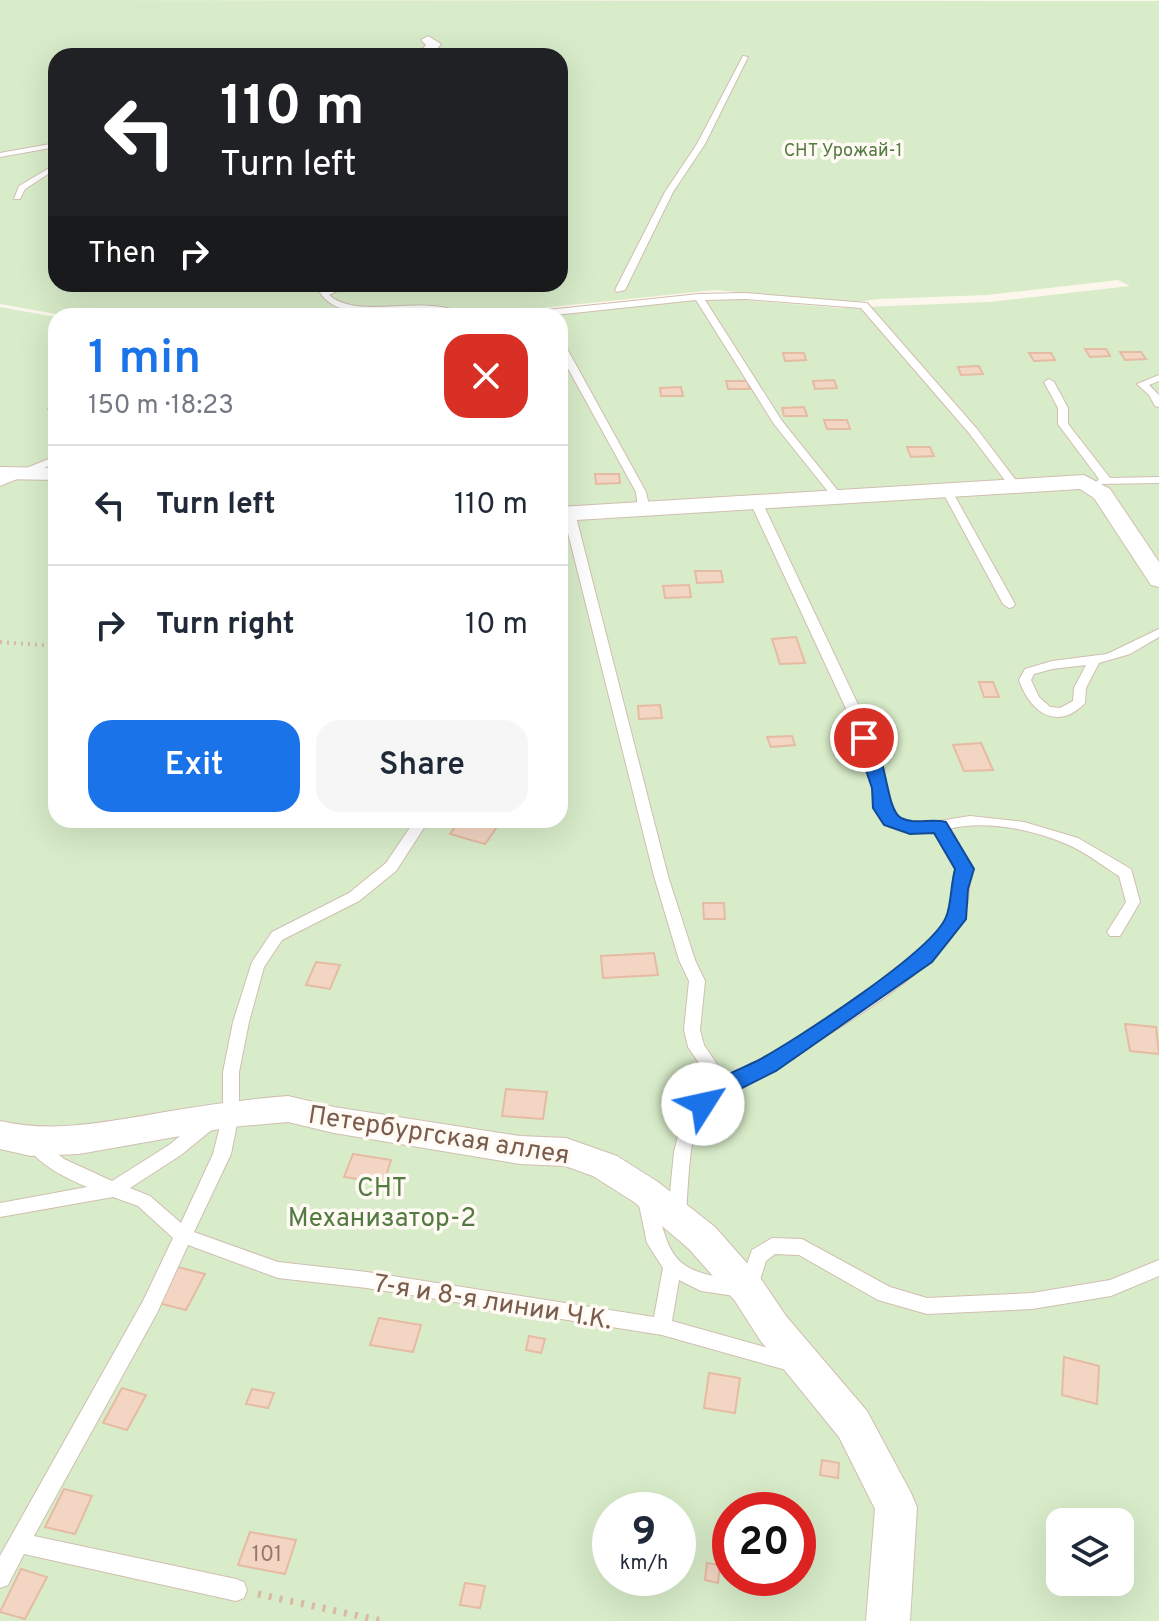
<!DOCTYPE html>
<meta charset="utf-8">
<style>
body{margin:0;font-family:Overpass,sans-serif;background:#f6f6f7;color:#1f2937;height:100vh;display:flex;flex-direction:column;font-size:30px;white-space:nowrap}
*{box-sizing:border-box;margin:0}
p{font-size:26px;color:#747a83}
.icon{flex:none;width:44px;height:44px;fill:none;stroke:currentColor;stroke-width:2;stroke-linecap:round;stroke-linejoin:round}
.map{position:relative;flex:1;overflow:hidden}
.panel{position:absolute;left:48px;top:308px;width:520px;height:520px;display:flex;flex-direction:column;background:#fff;border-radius:24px;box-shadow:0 8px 32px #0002}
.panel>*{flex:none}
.top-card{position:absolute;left:48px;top:48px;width:520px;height:244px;border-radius:24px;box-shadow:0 8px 32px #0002;background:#202124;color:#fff;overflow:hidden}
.fabs{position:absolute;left:1046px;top:1508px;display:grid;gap:16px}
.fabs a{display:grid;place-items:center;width:88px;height:88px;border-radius:16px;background:#fff;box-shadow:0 8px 32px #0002;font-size:40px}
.speed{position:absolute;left:592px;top:1492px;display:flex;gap:16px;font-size:40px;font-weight:700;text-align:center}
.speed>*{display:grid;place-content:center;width:104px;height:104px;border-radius:50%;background:#fff;box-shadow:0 8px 32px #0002;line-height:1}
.speed small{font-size:20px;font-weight:400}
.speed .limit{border:12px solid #d22;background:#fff;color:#111}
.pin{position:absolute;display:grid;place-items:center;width:68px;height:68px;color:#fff;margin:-34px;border:4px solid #fff;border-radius:50%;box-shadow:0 2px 8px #0007}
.me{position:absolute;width:88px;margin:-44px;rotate:55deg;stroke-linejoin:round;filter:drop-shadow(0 0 6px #0008)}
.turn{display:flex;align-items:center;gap:28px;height:168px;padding:0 40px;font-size:36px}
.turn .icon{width:104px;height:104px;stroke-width:2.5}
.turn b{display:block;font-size:56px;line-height:68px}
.then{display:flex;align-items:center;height:76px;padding:0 40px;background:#0003;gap:16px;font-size:30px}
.round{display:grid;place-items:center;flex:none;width:84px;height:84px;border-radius:24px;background:#f6f6f7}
.summary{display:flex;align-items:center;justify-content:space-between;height:136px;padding:0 40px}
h1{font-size:48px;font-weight:600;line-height:60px;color:#1a73e8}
.button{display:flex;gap:16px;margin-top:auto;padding:16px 40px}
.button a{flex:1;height:92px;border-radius:24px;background:#1a73e8;color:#fff;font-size:32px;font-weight:600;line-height:92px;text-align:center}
.button a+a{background:#f6f6f7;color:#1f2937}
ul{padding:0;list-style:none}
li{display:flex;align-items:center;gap:24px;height:120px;padding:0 40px;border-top:2px solid #e0e1e3}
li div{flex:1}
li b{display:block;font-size:30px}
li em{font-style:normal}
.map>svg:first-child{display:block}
.green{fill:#d8ecc9;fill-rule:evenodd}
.building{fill:#f3d5c3;stroke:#e6bba3;stroke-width:2}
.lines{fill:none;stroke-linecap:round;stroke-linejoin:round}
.service-casing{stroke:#d1beb0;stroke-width:2}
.minor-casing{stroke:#d1beb0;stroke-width:2}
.path-far1{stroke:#d9b8a5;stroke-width:4;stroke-dasharray:2 5;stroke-linecap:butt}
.path{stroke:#d9b8a5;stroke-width:7;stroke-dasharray:3 8;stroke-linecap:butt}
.service{fill:#fff;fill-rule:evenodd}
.minor{fill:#fff;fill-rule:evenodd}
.route{fill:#1a73e8;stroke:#114b97;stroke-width:2}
.labels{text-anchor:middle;stroke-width:7;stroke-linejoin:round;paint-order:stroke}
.far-park-label{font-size:18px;fill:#537a41;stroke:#fffaf3}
.near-number-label{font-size:22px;fill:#987a6a}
.near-street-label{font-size:26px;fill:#7a5c4d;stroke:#fffaf3}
.near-park-label{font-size:26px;fill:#537a41;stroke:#fffaf3}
</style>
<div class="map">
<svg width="1159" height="1621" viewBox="0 0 1159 1621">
<rect width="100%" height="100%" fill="#fdf6ec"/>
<path class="green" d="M0,0l1159,1v1620h-1159v-1314l56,10v503h504v-504h-22l180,-18 122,10 149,-6 141,-16 -12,-6 -131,15 -109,4 -50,7 -45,-10 -68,-6 -212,22 -85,4h-351l-67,-12zM56,56h504v228h-504zM610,1510h68v68h-68zM730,1510h68v68h-68zM1060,1522h60v60h-60z"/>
<g class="building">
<path d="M1085,349h21l4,7 -20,1z"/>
<path d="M1120,352h21l5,7 -21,1z"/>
<path d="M783,353h21l2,7 -21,1z"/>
<path d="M1029,353h22l4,7 -21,1z"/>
<path d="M979,366l4,8 -22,1 -3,-8z"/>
<path d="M834,380l3,8 -22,1 -2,-8z"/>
<path d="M726,381h21l3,8h-22z"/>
<path d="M681,387l2,9h-22l-1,-8z"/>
<path d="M804,407l3,9h-23l-2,-8z"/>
<path d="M824,420h23l3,9h-23z"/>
<path d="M907,447h23l4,9 -23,1z"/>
<path d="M595,474h24l1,9 -24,1z"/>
<path d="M695,571h26l2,11 -26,1z"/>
<path d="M689,585l2,12 -26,1 -2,-12z"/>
<path d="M796,637l9,26 -25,1 -8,-25z"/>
<path d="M979,682h14l6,15h-15z"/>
<path d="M660,705l2,13 -23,1 -1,-13z"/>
<path d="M792,736l3,9 -24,2 -4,-10z"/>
<path d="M981,743l12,27 -29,1 -11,-26z"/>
<path d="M460,820h24l15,4 -14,20 -35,-10z"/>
<path d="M703,903h21l1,16h-21z"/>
<path d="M654,953l4,22 -55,3 -2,-22z"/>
<path d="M316,962l24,3 -10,24 -24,-4z"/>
<path d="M1125,1024l31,3 3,27 -29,-3z"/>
<path d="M506,1089l41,3 -4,27 -41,-3z"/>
<path d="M353,1154l38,6 -7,23 -40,-6z"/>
<path d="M177,1267l28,7 -19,36 -28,-7z"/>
<path d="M379,1318l42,7 -8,27 -43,-7z"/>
<path d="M529,1336l16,3 -4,14 -15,-3z"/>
<path d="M1064,1357l35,9 -2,38 -35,-9z"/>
<path d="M709,1373l31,5 -5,35 -31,-5z"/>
<path d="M122,1388l24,7 -19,35 -24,-7z"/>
<path d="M252,1389l22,4 -6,15 -22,-4z"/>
<path d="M822,1460l17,3 -1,15 -18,-3z"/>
<path d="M64,1489l28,7 -17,38 -30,-7z"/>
<path d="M250,1532l46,8 -11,34 -47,-9z"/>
<path d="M1047,1543l13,2v31l-12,-3z"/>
<path d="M707,1563l13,2 -2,18 -13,-3z"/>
<path d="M21,1569l26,8 -22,42 -25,-7z"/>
<path d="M465,1583l20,3 -5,22 -20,-3z"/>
</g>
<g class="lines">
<g class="service-casing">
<g id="service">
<path d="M743,56l5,1 -43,87 -32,48 -48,98 -8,2 -2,-2 50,-98 32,-48z"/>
<path d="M56,143v4l-56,10v-4z"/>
<path d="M56,164v5l-31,20 -5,10h-6l5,-13z"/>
<path d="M316,284h8l3,6 12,-6h12l-22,11c30,27 98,-4 138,21 -17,0 -33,-6 -50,-6 -33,-1 -87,14 -101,-26z"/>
<path d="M745,293l122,10 110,126 41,54v4h-8l-41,-54 -108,-125 -116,-9 -40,1 77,121 61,76 -5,3 -4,-1 -60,-75 -78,-124 -151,16h-31l5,-3 180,-19z"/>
<path d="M560,342l5,3 81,147 4,18 -2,2h-8l-2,-2 -2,-18 -76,-138z"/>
<path d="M1159,375v6l-10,4 10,10v12l-4,-1 -6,-11 -12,-11z"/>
<path d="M1049,379l5,3 14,26v16l42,54 49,-1v6l-62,1 -1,-2 3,-3 -41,-55v-16l-14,-26z"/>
<path d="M56,402v12l-8,-5z"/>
<path d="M56,456v7l-56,23v-7z"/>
<path d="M947,488l5,3 63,113 -2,3 -4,1 -6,-4 -61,-113z"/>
<path d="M756,499l6,3 100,211 26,75 1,20 7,10 15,4 28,-1 31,-5 54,6 54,16 53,31 9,33 -20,34h-10l-3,-4 19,-30 -7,-26c-16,-10 -31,-22 -48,-30 -35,-16 -85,-27 -123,-17l24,40c-4,15 -2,33 -8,48 -23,54 -143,123 -194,152 -24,14 -54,25 -70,48 -11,17 -12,74 -14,96l-3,5 -6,2 -6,-2 -3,-5 6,-61 9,-36 23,-26 -3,-21 -15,-22 -4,-17 5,-49 -10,-21 -25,-84 -91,-363 2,-2h8l2,2 93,363 27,84 10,21 -5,49 4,15 15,22 3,14c54,-29 201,-111 226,-164 7,-14 6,-33 10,-48l-23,-38 -25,1 -24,-8 -11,-16 -1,-20 -26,-75 -98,-211z"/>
<path d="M1159,629v8l-29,17 -31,9 -13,25 -1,15c-28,29 -55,9 -66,-23l6,-11 27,-8 55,-7zM1086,665l-12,23 -1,13 -13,7 -10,-1 -11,-10 -8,-17 3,-6 18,-5z"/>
<path d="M415,820h14l-33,51 -37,30 -77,39 -18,27 -15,55 -10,50v42l-8,40 -37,78 84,30 89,10 287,45 9,-49 -16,-25 -9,-43 3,-5 6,-2 6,2 3,5c14,64 20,71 85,81l11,-31 20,-12 30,1 88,48 37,11 105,-5 78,-13 49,-20v16l-48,20 -79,13 -105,5 -49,-14 -79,-45 -24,-1 -9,7 -11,35 -7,2 -47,-7 -22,-11 -7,41 125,35 3,6 -3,6 -7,3 -128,-36 -295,-47 -89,-10 -90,-33 -31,68 -123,223 202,43 8,3 3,8 -3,8 -8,3 -212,-47 -16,31 -8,3v-32l143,-255 30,-63 -35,-32 -25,-9 -113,20v-14l87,-16c-21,-9 -48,-22 -61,-42l3,-5 6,-2 6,2 23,19 48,22 57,-36 33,-27 6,-2 6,2 2,5 -2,5 -33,27 -51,33 20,8 31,27 32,-69 10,-40v-42l10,-50 19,-60 20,-30 77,-39 37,-30z"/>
</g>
</g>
<g class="minor-casing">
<g id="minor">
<path d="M428,36l13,8 -10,12h-14l9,-11 -5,-5z"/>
<path d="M0,467l56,1v12l-56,-1z"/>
<path d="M1084,475l26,14 49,73v25l-8,-2 -57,-87 -14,-9 -520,32v-14z"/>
<path d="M288,1096l46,11 186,29 46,2 51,18 41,26 57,45 46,52 25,37 81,95 44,82 6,14 -7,114h-44l9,-112 -36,-72 -79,-97 -25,-39 -46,-52 -55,-47 -41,-26 -28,-10 -45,-2 -186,-31 -46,-11 -57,5 -152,27 -48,2 -31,-7v-28c56,13 110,0 165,-9 41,-7 82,-13 123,-16z"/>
</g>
</g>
<path class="path-far1" d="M0,642l56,4"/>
<path class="path" d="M258,1594l124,27"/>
<use href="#service" class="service"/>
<use href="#minor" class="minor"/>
</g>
<path class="route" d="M864,733c23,6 20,76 37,85 14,7 30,0 45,4l28,47 -6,20 -2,30 -34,43 -156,109 -54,27 -11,12 -8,3 -8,-3 -3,-6c12,-23 43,-32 65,-43 37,-20 175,-109 189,-144 5,-10 5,-34 9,-48l-21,-36 -24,1 -26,-9 -11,-17 -1,-20 -17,-50z"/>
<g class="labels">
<g class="far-park-label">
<text x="843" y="156">СНТ Урожай-1</text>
</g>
<g class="near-number-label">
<text x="267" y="1561">101</text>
</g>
<g class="near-street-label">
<text transform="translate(439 1134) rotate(9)" y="9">Петербургская аллея</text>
<text transform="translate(493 1301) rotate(9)" y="9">7-я и 8-я линии Ч.К.</text>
</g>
<g class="near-park-label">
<text x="382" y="1196">СНТ<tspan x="382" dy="30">Механизатор-2</tspan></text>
</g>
</g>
</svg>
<div class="fabs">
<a><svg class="icon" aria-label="layers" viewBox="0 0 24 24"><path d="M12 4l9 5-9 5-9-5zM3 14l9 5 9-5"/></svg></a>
</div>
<div class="speed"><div>9<small>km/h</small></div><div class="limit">20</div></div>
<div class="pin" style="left:864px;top:738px;background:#d93025"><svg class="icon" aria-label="arrive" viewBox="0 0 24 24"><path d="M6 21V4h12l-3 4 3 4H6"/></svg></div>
<svg class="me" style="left:703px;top:1104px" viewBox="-20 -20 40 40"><circle r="19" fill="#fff"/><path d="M0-13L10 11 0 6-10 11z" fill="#1a73e8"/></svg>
<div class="top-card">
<div class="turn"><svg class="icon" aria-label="left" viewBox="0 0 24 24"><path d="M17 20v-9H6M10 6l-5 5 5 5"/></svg><div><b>110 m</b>Turn left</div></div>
<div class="then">Then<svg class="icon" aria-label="right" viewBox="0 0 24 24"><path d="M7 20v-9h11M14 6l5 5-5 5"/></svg></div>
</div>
<section class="panel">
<div class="summary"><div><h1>1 min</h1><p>150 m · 18:23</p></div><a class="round" style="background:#d93025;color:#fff"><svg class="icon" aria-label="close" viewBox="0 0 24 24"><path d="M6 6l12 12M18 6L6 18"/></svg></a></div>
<ul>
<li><svg class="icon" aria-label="left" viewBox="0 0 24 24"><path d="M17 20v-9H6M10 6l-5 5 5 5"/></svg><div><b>Turn left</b></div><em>110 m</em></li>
<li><svg class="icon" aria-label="right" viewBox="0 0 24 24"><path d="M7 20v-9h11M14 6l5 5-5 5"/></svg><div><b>Turn right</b></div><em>10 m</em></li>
</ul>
<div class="button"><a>Exit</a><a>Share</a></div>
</section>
</div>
